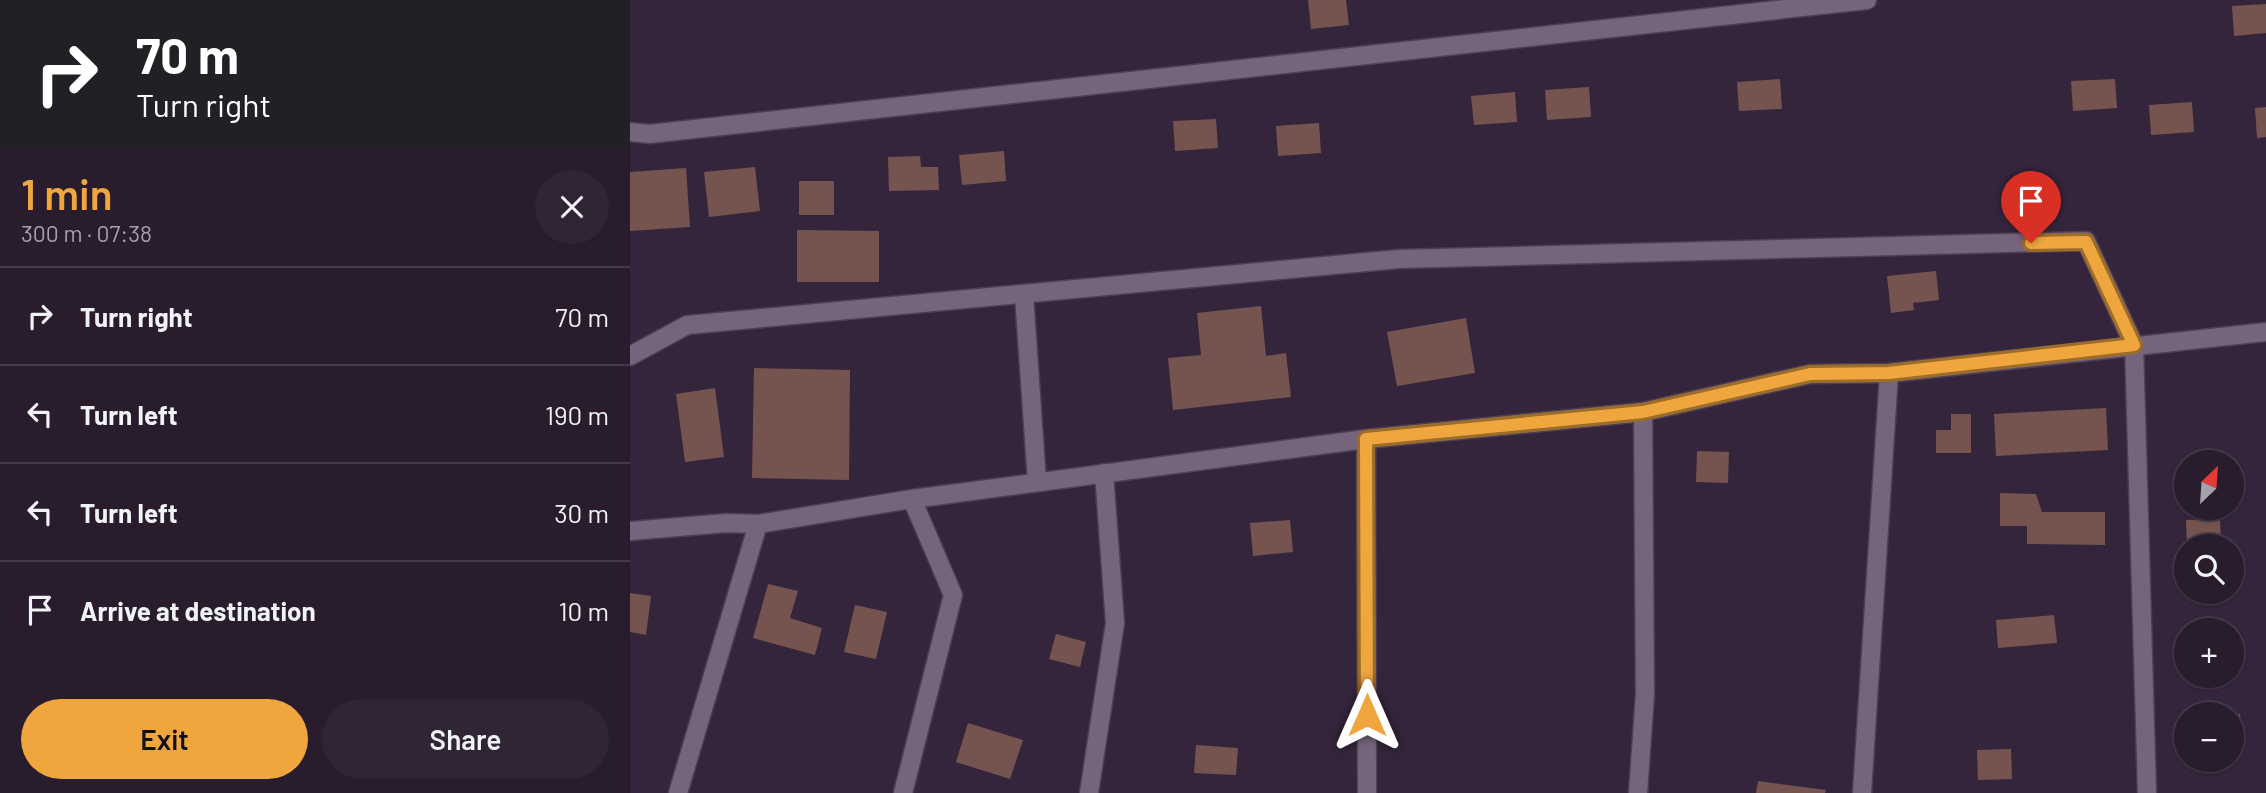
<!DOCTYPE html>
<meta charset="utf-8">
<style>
body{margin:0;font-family:Barlow,sans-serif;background:#302535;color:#f1f3f6;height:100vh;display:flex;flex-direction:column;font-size:26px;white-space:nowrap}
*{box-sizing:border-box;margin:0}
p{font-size:23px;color:#a5a1aa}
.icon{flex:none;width:38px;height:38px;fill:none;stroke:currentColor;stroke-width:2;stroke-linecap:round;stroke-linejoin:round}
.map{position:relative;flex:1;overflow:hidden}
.sheet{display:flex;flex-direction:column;background:#281c2d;width:630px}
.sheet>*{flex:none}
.hud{background:#202124;color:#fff;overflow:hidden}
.needle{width:46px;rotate:25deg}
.fabs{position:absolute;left:1544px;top:450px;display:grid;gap:14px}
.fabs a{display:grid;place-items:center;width:70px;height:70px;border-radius:50%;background:#281c2d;box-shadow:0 2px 5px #0004,0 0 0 2px #443a49;font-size:35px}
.pin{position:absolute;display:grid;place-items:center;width:60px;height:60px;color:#fff;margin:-72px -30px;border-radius:50% 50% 50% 0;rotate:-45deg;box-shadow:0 0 7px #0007}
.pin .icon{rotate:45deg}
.me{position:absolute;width:77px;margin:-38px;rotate:0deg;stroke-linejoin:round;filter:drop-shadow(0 0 5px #0008)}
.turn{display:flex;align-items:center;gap:24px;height:147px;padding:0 21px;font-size:32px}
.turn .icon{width:91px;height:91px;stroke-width:2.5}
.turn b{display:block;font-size:49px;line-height:60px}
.round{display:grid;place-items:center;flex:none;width:74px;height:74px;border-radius:37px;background:#302535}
.summary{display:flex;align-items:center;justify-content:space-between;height:119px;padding:0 21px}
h1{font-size:42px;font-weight:600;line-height:52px;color:#f0a63f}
.primary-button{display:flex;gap:14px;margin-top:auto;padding:14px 21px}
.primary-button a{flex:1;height:80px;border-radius:42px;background:#f0a63f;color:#111;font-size:28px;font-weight:600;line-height:80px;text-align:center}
.primary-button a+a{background:#302535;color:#f1f3f6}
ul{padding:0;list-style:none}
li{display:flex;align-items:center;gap:21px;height:98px;padding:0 21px;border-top:2px solid #443a49}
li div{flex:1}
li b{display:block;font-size:26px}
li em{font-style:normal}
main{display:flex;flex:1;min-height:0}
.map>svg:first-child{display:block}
.building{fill:#75544f}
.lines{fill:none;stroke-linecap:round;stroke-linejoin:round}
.minor-casing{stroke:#4d3f51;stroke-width:21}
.tertiary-casing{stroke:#4d3f51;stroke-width:21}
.minor{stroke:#76647d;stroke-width:18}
.tertiary{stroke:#76647d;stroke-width:18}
.route-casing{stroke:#9c6c29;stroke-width:18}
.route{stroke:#f0a63f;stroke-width:12}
</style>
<main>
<section class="sheet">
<div class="hud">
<div class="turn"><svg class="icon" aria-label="right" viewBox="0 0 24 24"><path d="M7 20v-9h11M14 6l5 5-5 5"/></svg><div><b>70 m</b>Turn right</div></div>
</div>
<div class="summary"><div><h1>1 min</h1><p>300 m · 07:38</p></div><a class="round"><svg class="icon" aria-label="close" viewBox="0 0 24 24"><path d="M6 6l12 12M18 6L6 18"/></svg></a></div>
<ul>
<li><svg class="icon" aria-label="right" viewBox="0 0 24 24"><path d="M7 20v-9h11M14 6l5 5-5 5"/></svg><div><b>Turn right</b></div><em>70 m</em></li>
<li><svg class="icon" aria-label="left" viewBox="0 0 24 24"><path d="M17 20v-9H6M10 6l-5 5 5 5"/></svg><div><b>Turn left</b></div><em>190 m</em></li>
<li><svg class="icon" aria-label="left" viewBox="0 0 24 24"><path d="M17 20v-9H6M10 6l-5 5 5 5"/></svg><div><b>Turn left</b></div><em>30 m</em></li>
<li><svg class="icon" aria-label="arrive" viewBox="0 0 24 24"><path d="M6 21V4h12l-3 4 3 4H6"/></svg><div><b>Arrive at destination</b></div><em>10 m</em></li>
</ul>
<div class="primary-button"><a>Exit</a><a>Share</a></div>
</section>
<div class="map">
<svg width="1636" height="793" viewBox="0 0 1636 793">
<rect width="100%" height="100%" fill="#35253c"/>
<g class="building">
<path d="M678,0h38l3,25 -38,4z"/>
<path d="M1636,4v29l-32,3 -2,-30z"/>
<path d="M1150,79l2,30 -43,2 -2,-29z"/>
<path d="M1485,79l2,29 -44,3 -2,-30z"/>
<path d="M959,87l2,30 -44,3 -2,-30z"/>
<path d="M885,92l2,30 -43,3 -3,-29z"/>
<path d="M1562,102l2,30 -43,3 -2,-30z"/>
<path d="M1636,107v30l-9,1 -2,-30z"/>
<path d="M586,119l2,29 -43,3 -2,-30z"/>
<path d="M689,123l2,30 -43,3 -2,-30z"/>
<path d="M374,151l2,30 -44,4 -3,-30z"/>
<path d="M290,156l1,11h17l1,23 -50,1 -1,-34z"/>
<path d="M125,167l5,44 -51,6 -5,-45z"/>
<path d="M56,168l4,59 -60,4v-59z"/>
<rect x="169" y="181" width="35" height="34"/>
<path d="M167,230l82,1v51h-82z"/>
<path d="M1306,271l3,29 -26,3 1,7 -23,3 -4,-37z"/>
<path d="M631,306l5,50 20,-3 5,44 -118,13 -5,-52 33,-3 -4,-42z"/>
<path d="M836,318l9,55 -78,13 -10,-54z"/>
<path d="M124,368l96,2 -1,110 -97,-2z"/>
<path d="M85,388l9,69 -39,5 -9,-68z"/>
<path d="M1476,408l2,42 -112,6 -2,-42z"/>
<path d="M1321,414h20v39h-35v-23h15z"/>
<path d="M1067,451l32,1 -1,31 -32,-1z"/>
<path d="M1370,493l36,1 6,18h63v33l-78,-1v-18h-27z"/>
<path d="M1590,519l1,27h-34l-1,-26z"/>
<path d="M660,520l3,32 -40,4 -3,-33z"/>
<path d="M138,584l30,7 -8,27 32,10 -7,27 -62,-17z"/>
<path d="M0,593l21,3 -5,39 -16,-3z"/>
<path d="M225,605l32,7 -11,47 -32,-7z"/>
<path d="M1424,615l3,28 -59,5 -2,-28z"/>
<path d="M1589,624v6h-34l-1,-5z"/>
<path d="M426,634l30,8 -6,25 -31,-8z"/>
<path d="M1610,714l2,30 -11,1v-30z"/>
<path d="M338,723l55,17 -13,39 -54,-17z"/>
<path d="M566,745l42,3 -2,27 -42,-2z"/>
<path d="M1381,749l1,30 -34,1 -1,-30z"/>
<path d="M1128,781l68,9 -1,3h-69z"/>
</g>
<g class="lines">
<g class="minor-casing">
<g id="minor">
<path d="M0,132l19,2 1218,-134"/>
<path d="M394,295l13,187"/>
<path d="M0,356l57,-31 712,-66 687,-18 48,104 13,448"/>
<path d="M736,439l1,354"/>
<path d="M48,793l80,-269"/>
<path d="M273,793l50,-198 -41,-96"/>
<path d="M459,793l26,-170 -11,-150"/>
<path d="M1008,793l7,-99 -2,-282"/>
<path d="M1232,793l27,-420"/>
</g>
</g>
<g class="tertiary-casing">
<path id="tertiary" d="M0,531l96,-8 32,1 154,-25 454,-60 277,-27 167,-38 79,-1 377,-41"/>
</g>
<use href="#minor" class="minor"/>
<use href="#tertiary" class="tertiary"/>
</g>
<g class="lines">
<g class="route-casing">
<path id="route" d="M737,715l-1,-276 277,-27 167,-38 79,-1 245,-28 -48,-103 -55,1"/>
</g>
<use href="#route" class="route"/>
</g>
</svg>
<div class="fabs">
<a><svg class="needle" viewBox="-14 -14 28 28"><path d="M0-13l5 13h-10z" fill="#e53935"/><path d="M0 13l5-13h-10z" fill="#a5a1aa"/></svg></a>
<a><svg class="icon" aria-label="search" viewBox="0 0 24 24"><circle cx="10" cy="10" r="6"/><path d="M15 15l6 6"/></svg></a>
<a>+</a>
<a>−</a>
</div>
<div class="pin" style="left:1401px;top:243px;background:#d93025"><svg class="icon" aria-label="arrive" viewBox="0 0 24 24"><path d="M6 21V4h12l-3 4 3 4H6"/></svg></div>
<svg class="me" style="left:737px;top:715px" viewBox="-20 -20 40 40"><path d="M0-17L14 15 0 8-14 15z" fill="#f0a63f" stroke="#fff" stroke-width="4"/></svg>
</div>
</main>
